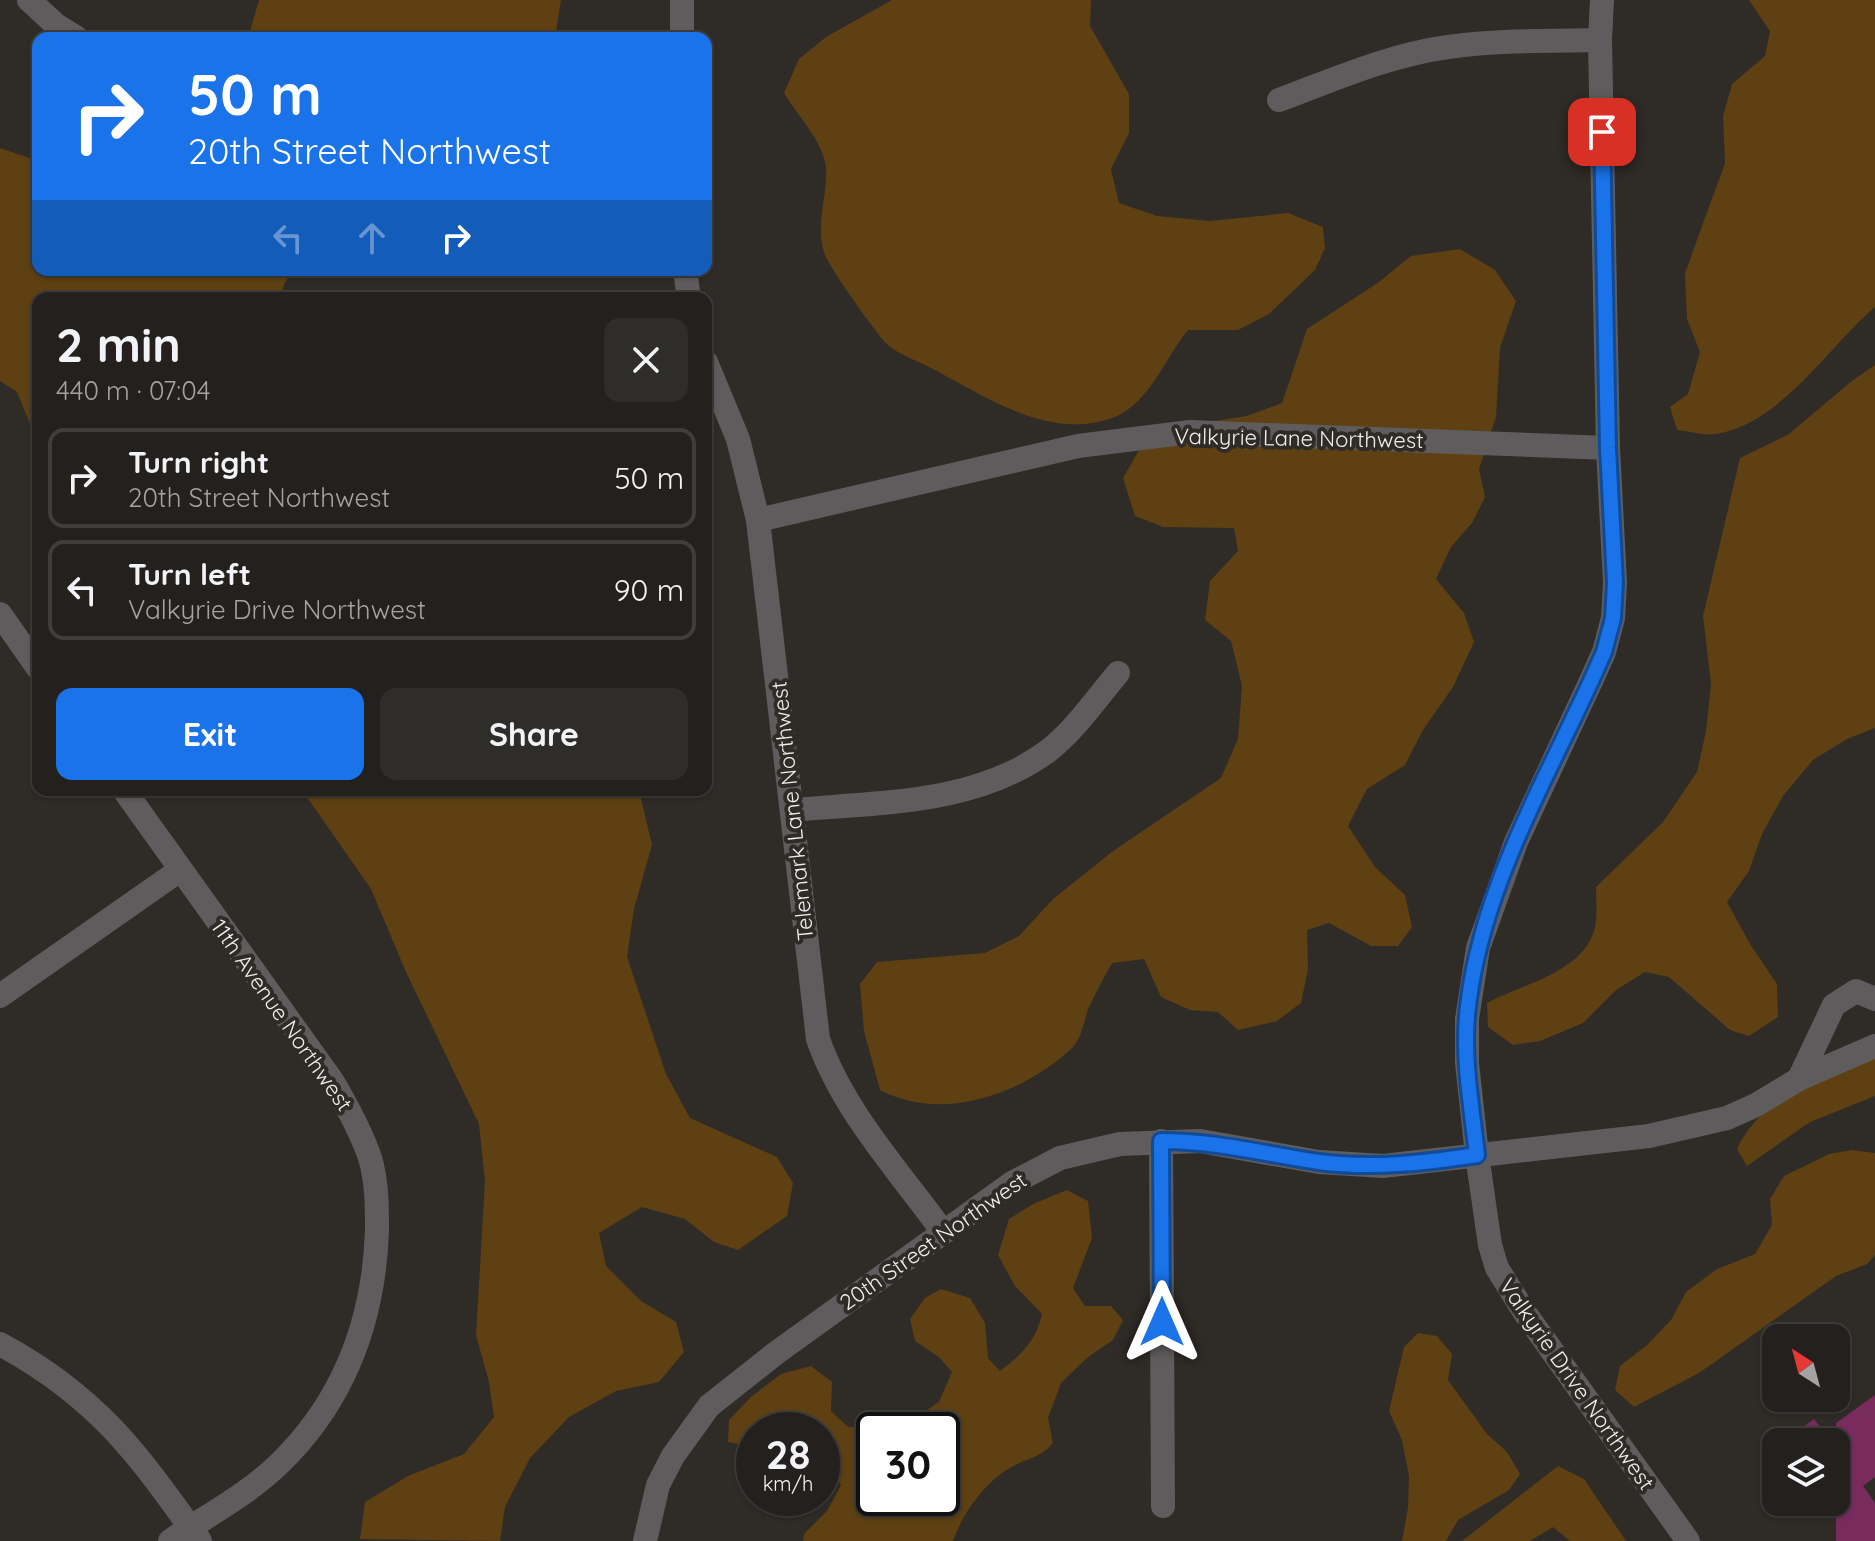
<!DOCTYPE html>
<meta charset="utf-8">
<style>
body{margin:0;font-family:Quicksand,sans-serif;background:#2f2d2a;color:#f1f3f6;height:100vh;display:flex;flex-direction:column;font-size:30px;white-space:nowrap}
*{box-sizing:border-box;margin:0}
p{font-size:26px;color:#a3a3a4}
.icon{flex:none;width:44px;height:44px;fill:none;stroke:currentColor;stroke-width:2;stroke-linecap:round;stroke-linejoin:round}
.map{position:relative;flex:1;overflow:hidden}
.side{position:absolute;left:32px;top:292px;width:680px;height:504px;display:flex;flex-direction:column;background:#23201d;border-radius:16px;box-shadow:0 2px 6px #0004,0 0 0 2px #403e3b}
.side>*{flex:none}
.hud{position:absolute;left:32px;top:32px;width:680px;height:244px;border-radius:16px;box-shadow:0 2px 6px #0004,0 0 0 2px #403e3b;background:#1a73e8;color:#fff;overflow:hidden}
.needle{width:52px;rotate:324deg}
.tools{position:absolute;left:1762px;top:1324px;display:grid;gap:16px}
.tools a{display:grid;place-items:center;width:88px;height:88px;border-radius:16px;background:#23201d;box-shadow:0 2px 6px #0004,0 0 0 2px #403e3b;font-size:40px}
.speed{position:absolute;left:736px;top:1412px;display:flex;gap:16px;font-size:40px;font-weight:700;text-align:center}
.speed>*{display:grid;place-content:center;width:104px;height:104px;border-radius:50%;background:#23201d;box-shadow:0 2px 6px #0004,0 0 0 2px #403e3b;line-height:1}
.speed small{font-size:20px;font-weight:400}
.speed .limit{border:4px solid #111;border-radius:12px;background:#fff;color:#111}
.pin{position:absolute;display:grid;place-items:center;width:68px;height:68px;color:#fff;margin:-34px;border-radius:16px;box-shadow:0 4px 12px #0006}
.me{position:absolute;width:88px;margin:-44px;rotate:0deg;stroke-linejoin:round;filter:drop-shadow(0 0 6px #0008)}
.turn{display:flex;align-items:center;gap:28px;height:168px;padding:0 24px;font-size:36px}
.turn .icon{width:104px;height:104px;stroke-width:2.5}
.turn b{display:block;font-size:56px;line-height:68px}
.lanes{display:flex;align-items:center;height:76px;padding:0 24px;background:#0003;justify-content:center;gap:40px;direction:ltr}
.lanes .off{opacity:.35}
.round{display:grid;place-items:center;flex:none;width:84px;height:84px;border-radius:16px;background:#2f2d2a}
.overview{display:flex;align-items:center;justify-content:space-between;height:136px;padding:0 24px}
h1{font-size:48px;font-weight:700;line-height:60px}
.action{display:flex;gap:16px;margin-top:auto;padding:16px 24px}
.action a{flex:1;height:92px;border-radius:16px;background:#1a73e8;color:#fff;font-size:32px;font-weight:700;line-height:92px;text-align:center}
.action a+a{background:#2f2d2a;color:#f1f3f6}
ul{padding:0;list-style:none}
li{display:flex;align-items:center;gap:24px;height:100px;margin:0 16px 12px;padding:0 8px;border:4px solid #403e3b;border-radius:16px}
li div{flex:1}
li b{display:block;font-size:30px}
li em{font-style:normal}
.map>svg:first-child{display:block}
.green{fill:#5e4013;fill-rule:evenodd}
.building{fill:#7a2b5e}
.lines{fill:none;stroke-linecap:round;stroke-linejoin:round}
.minor{stroke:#5f5c5d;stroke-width:24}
.route-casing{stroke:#114b97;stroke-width:20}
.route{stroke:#1a73e8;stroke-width:14}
.labels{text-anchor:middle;stroke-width:8;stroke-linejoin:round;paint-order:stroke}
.street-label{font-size:22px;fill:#f0eeeb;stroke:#2f2b27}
</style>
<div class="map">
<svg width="1875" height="1541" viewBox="0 0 1875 1541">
<rect width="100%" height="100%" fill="#2f2b27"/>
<g class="green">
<path d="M259,0h302l-6,38h-307z"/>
<path d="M892,0h199l-1,26 39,68v39l-18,36 8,34 38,13 53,5 78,-8 35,14 2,21 -10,22 -46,44 -31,16h-50c-22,27 -39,73 -73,87 -64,25 -129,-20 -182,-48 -15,-8 -37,-15 -48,-27 -10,-11 -58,-77 -61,-90 -9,-28 4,-58 2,-85 -3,-26 -29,-52 -42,-74l15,-34 27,-22z"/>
<path d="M1749,0h126v307c-47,40 -95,118 -160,127 -11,2 -26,-3 -38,-4l-7,-23 18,-13 12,-42 -13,-33 -2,-46 40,-110 -2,-47 9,-32 33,-28 5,-25z"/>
<path d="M0,148l38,13v109h255l-9,14 -3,14h-243v173l-5,-40 -16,-39 -17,-11z"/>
<path d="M1460,249l35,21 21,31 -16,47 -4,69 -17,52 6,28 -13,26 -21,24 -15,32 28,34 10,29 -21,45 -30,43 -18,35 -38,24 -19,37 27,41 30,28 7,32 -14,19h-27l-42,-23 -22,7 1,39 -7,34 -24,18 -39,9 -20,-18 -28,-2 -29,-13 -17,-38 -32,4c-8,15 -16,29 -23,44 -5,12 -7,31 -16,40 -49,47 -131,76 -193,43l-16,-59 -4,-47 17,-22 108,-9 34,-17 34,-37 60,-48 108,-73 17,-39 4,-53 -11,-45 -26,-21 5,-39 28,-30 -4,-23 -71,-1 -28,-11 -12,-38 19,-33 39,-19 66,-10 35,-13 25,-74 72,-47 32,-26z"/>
<path d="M1875,365v363l-28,11 -34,21 -30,36 -21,38 -13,37 -22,31 23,42 27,40 1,33 -29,19 -19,-6 -61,-53 -24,-5 -29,18 -33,33 -43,18 -27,4 -25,-18 -1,-24c35,-19 94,-30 107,-72 4,-13 2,-31 2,-44l67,-65 34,-50 9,-41 5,-47 -8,-68 37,-158 49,-24 64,-54z"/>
<path d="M302,790h337l13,55 -18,64 -7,48 39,117 24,44 87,39 16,26 -6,33 -49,34 -24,-8 -29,-23 -43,-12 -43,26 7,33 35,35 35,21 8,30 -25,30 -43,9 -47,26 -39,41 -25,49 -5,34 -140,-2 5,-37 43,-26 56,-22 30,-37 -5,-35 -13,-47 9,-154 -6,-57 -73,-152 -35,-83z"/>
<path d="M1875,1051v45l-65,26 -63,44 -10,-17c24,-53 89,-73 138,-98z"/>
<path d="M1852,1150l23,3v102l-8,9 -31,12 -137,97 -65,34 -19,-17 5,-24 27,-21 24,-25 15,-28 31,-23 38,-15 17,-29 -2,-26 14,-23 45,-22z"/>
<path d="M1067,1190l21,11 4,37 -19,50 12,18h26l12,14 -10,20 -25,17 -27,26 -13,35 5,25c-12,15 -27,15 -43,25 -26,15 -47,45 -57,73h-150l1,-7 23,-23 14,-26 -12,-21 -7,-5v-29h-68v17l-26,-5 1,-22 22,-23 30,-23 30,-8 21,16 -1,29 17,16 56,-2 35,-23 13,-30 -13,-15 -24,-16 -5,-22 15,-21 16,-9 29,9 15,25 3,35 12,13c21,-16 36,-30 42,-57l-27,-28 -17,-31 11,-36 24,-15zM874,1430h68v68h-68z"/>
<path d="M1418,1333l19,3 15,18 -4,26 39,54 20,18 13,22 -11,16 -51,30 -12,21h-44l6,-33 1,-32 -7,-36 -13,-29 15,-64z"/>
<path d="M1558,1466l26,13 42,62h-56l-17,-14 -23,14h-68z"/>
</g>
<g class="building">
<path d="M1875,1395v82l-12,9 12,17v38h-39v-118z"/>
<path d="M1814,1419l17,23h-48z"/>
</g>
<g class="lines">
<g class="minor">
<path d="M29,0l27,25 21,13"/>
<path d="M1602,0l-2,40 8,408 7,135 -2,35 -9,34 -13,29 -75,161 -38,106 -11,71v44l10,92 13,90 7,23 28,45 163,228"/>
<path d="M682,38v-38"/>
<path d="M1279,100c54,-20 110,-45 169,-53 50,-7 101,-6 152,-7"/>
<path d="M685,270l4,28"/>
<path d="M706,362l32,77 20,81 60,519c25,72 81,132 125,193"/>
<path d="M758,520l320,-74 112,-14 418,16"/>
<path d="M0,614l38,54"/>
<path d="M124,790l209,292c14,24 28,49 37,76 7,23 7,49 7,72 -3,91 -33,171 -98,234 -32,31 -73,52 -109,77"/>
<path d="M793,810c86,-8 182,-5 255,-59 27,-21 48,-52 70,-78"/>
<path d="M0,996l180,-126"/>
<path d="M1799,1079l35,-74 22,-14 19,8"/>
<path d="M1161,1141l2,365"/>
<path d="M0,1344c97,52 138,110 200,197"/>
<path d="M645,1541l13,-56 15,-29 36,-50 67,-53 236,-170 48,-25 60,-14 80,-3 119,21 64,4 266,-30 78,-18 29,-13 43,-26 76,-33"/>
</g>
</g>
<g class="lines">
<g class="route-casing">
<path id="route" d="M1162,1322l-1,-181c55,0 104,13 158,21 54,7 105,1 158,-7 -5,-46 -14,-93 -10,-139 11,-120 75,-228 124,-335l13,-29 9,-34 2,-35 -7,-135 -6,-316"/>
</g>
<use href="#route" class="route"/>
</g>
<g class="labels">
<g class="street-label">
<text transform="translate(1299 438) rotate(1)" y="8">Valkyrie Lane Northwest</text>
<text transform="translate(792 811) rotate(-96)" y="8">Telemark Lane Northwest</text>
<text transform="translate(282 1015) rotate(55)" y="8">11th Avenue Northwest</text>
<text transform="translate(933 1241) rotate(-35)" y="8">20th Street Northwest</text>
<text transform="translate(1577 1384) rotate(55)" y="8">Valkyrie Drive Northwest</text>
</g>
</g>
</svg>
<div class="tools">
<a><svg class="needle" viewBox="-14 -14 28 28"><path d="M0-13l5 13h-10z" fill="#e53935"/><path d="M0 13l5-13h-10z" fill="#a3a3a4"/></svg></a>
<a><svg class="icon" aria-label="layers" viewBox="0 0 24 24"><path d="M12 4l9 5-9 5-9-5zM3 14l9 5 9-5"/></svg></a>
</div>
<div class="speed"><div>28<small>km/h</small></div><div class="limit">30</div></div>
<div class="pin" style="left:1602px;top:132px;background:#d93025"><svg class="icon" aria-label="arrive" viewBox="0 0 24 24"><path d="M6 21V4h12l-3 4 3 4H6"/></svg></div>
<svg class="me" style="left:1162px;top:1322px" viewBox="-20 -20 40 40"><path d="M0-17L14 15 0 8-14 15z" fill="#1a73e8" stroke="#fff" stroke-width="4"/></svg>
<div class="hud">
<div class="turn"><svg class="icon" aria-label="right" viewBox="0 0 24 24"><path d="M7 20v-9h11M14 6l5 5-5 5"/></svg><div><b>50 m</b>20th Street Northwest</div></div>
<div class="lanes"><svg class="icon off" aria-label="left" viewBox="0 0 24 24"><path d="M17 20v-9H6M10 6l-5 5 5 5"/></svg><svg class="icon off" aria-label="ahead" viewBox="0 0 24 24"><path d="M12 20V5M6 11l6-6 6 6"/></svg><svg class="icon" aria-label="right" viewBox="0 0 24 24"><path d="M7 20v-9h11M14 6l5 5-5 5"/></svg></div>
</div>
<section class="side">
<div class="overview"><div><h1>2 min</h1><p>440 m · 07:04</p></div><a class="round"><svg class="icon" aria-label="close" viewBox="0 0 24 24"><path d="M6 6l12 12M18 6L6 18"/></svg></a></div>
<ul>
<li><svg class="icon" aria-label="right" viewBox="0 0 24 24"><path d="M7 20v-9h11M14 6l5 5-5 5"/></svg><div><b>Turn right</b><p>20th Street Northwest</p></div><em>50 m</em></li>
<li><svg class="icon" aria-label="left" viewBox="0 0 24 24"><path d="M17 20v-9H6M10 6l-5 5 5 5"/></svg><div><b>Turn left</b><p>Valkyrie Drive Northwest</p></div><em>90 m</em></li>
</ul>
<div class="action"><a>Exit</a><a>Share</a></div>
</section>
</div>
